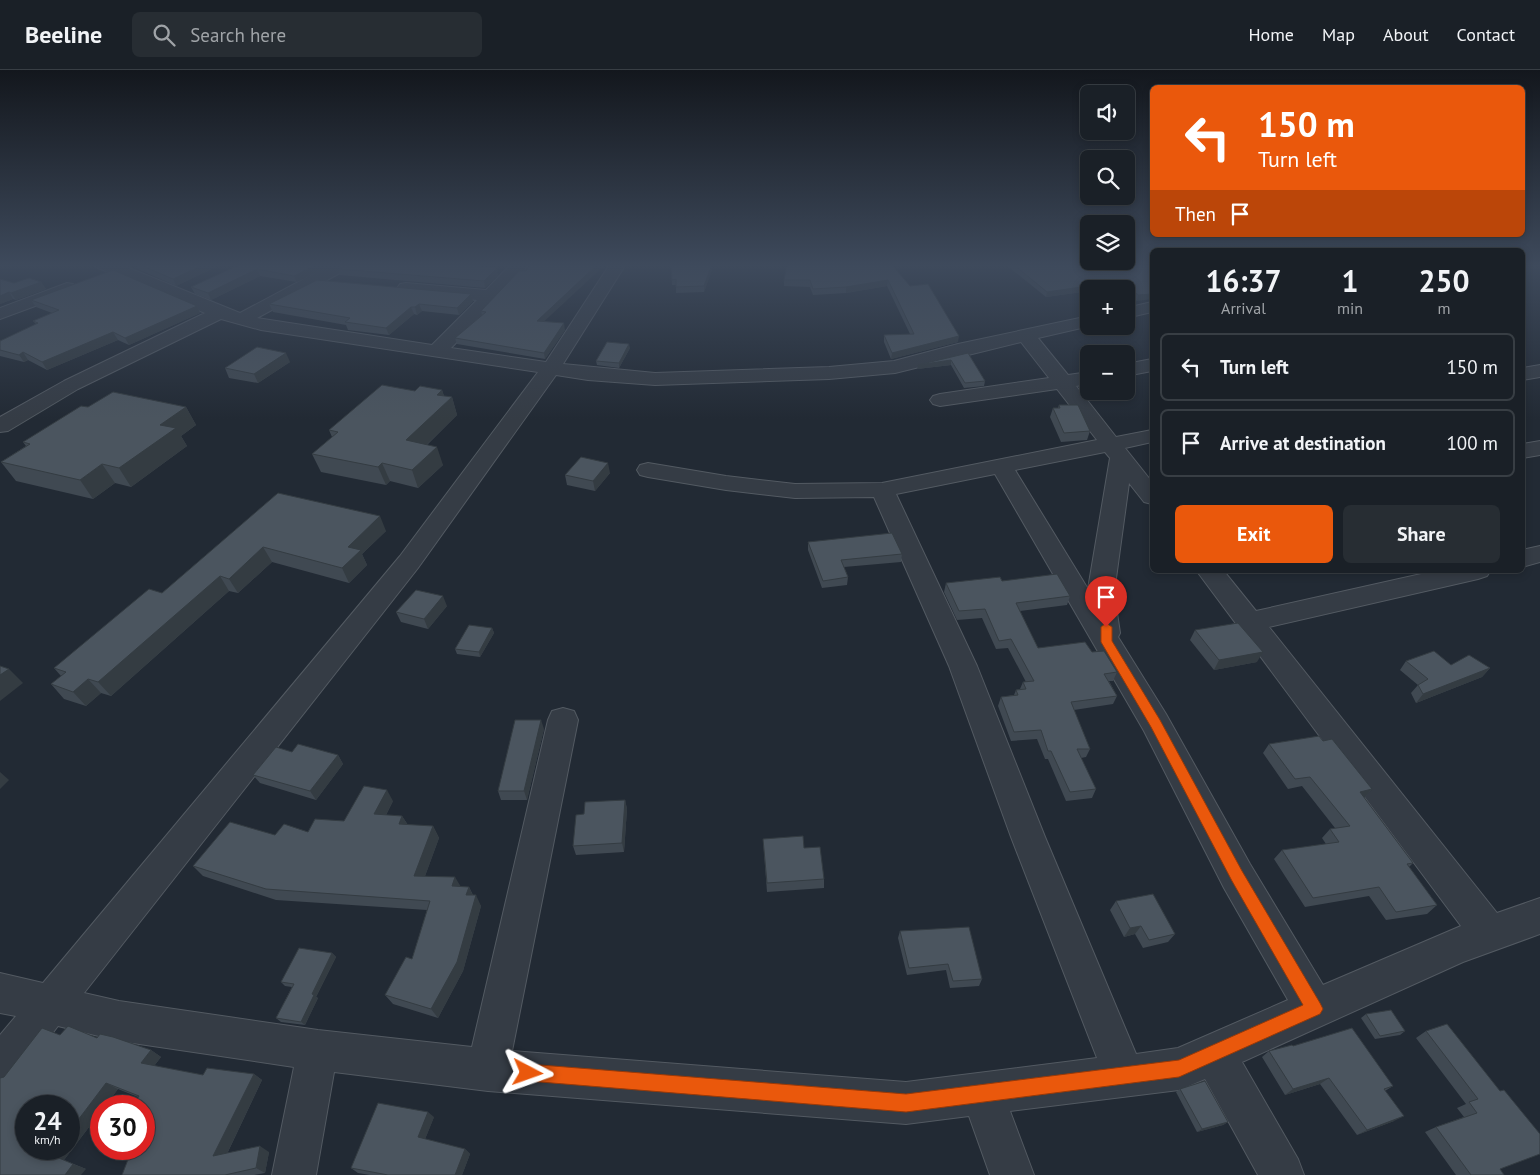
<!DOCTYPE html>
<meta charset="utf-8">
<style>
body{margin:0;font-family:"PT Sans",sans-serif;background:#272d33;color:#f1f3f6;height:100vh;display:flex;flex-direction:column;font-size:19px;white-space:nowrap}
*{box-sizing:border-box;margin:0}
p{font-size:16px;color:#9fa3a7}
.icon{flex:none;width:28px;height:28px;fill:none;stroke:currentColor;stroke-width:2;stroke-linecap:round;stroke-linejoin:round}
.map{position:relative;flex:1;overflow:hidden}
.sheet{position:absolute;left:1150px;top:178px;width:375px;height:325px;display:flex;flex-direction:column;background:#1a2027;border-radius:8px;box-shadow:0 2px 8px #0003,0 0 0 1px #383e44}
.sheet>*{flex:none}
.top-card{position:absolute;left:1150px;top:15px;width:375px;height:152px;border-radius:8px;box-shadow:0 2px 8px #0003,0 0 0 1px #383e44;background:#ea580c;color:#fff;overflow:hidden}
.tools{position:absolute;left:1080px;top:15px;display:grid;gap:10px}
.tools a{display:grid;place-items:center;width:55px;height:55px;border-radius:8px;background:#1a2027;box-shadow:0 2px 8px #0003,0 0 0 1px #383e44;font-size:25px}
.speed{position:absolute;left:15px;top:1025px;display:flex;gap:10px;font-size:25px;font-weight:700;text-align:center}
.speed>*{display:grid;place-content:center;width:65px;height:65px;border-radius:50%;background:#1a2027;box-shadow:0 2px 8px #0003,0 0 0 1px #383e44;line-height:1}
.speed small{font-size:12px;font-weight:400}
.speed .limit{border:8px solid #d22;background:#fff;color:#111}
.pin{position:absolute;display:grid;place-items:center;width:42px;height:42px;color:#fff;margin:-51px -21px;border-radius:50% 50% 50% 0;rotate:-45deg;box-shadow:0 0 5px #0007}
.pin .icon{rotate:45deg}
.me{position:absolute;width:55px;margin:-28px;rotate:94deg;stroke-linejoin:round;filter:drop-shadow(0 0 4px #0008)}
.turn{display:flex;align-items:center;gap:18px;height:105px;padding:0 25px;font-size:22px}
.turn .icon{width:65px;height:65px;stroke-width:2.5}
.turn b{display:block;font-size:35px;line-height:42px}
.then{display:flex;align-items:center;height:48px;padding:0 25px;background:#0003;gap:10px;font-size:19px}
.eta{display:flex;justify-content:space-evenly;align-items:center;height:85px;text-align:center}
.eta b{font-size:30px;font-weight:700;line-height:35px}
.primary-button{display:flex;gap:10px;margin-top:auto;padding:10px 25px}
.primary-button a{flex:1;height:58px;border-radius:8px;background:#ea580c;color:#fff;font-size:20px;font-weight:700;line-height:58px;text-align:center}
.primary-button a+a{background:#272d33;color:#f1f3f6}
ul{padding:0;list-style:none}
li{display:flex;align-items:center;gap:15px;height:68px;margin:0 10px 8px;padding:0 15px;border:2px solid #383e44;border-radius:8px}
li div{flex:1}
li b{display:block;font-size:19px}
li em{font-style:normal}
header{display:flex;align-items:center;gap:30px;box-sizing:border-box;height:70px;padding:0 25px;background:#1a2027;border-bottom:1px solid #383e44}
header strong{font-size:24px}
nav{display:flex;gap:28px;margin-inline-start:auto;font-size:18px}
.search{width:350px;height:45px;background:#272d33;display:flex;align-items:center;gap:12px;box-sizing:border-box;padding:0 18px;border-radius:8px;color:#9fa3a7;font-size:19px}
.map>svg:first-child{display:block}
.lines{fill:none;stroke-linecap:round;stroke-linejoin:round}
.minor-casing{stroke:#535a62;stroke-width:2}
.minor{fill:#353c45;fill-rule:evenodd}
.wall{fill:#404952}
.shaded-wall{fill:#343c42}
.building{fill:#4b555f;stroke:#343c42}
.route{fill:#ea580c;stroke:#983908}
</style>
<header>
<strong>Beeline</strong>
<div class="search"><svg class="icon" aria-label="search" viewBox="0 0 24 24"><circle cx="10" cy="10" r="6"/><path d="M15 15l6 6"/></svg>Search here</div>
<nav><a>Home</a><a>Map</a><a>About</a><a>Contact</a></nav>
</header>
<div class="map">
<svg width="1540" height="1105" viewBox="0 0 1540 1105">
<rect width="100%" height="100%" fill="#222a34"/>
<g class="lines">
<g class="minor-casing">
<g id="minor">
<path d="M94,194h25l121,49 92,-49h21l-2,3 -94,51 175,27 45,-45 -71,-7 -6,-1 -3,-4 3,-4 6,-1 80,7 25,-26h18l-31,36 -47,48 95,14 64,-98h16l-63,100 92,9 174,-6 65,-6 64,-17 131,-28 1,10 -52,12 30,37 21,-3v12l-13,2 40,51 36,-7v12l-27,6 27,34v22l-8,-2 -15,-19 -15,110 6,40 -2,4 48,77 84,150 73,121 138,-59 -265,-356h27l33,41 183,-41h52l-4,6 -9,3 -209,48 228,286 43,-15v36l-77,28 -221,100 56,97 6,16h-46l-53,-96 -26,11 -169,21 24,64h-44l-21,-59 -63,8 -418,-33 -154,-19 -18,103h-44l22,-108 -175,-26 -61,-15 -43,56 -15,6v-53l16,-19 -16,-3v-40l43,10 357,-427 138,-184 -277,-42 -40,-11 -143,70 -70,42 -8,1v-15l64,-36 141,-68 -109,-46zM1021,272l28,36 -109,16 -7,2 -3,4 3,4 7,2 117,-17 40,51 -215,43 -87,1 -69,-8 -78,-13 -8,2 -3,5 3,5 8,2 78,13 69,8 79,-1 75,169 62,171 86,221 -191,24 -394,-31 66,-331 -4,-9 -11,-3 -11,3 -4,9 -76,327 -154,-17 -199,-29 -35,-8 334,-425 138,-193 32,5 67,5 174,-6 66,-6zM1105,382l5,6 -22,131 -73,-119zM995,404l149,257 80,157 64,112 -110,48 -42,6 -91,-217 -68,-171 -81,-172z"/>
<path d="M1144,194h8v6l-6,-2z"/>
<path d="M67,213l6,1 3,4 -3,4 -73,27v-11z"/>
<path d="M1152,232v10l-26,6v-10z"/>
<path d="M1152,289v12l-26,5v-12z"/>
<path d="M1540,295v12l-18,3v-12z"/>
<path d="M1540,371v14l-18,3v-14z"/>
<path d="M1540,476v16l-18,5v-17z"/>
</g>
</g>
<use href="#minor" class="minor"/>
</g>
<g class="wall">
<path d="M135,194h87l-46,22 -38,-17z"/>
<path d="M241,194h93l-37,18 -37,-6 -49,24 -16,-6 -4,-7z"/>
<path d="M336,194h143l-2,2 21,9 -13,13 -145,-13 -2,-6 3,-3z"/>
<path d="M671,194h43l-10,28 -28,1v-8h-4z"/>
<path d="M891,194l67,78 -67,17 -7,-17v-7l26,-1 -23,-48 -41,7 -33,2 -3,-8 -26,-1v-6z"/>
<path d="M1005,194h142l5,2 -15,35 -11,-9v-3h-3l-3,-3 -18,3h-13v2l-43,6z"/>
<path d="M41,212l5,7 -30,11 -3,-1 -13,5 14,-21z"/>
<path d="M471,224l2,7 -14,14 -37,-4 -5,4 -3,-1 -25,21 -41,-5 -2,-5 -73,-13 -4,-8z"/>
<path d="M31,230l166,6 3,7 -71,32 -11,-5 -71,30 -19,-10 -4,2 -24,-6v-15l36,-17 -3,-3 19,-8 -16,-6z"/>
<path d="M481,241l64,10 20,9 -20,29 -88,-15 -2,-6 27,-23z"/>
<path d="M630,278l-11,20 -22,-3 -1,-4z"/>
<path d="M968,283l17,28 -1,5 -20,2 -13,-23 -34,4z"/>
<path d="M290,292l-32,21 -29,-5 -4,-10z"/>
<path d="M442,320l2,6 8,1 5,18 -30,30 16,20 -25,23 -28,-7 -4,4 -65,-13 -9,-18 20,-17 -3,-7 86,-39z"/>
<path d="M1059,335l31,26 -3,9 -26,2 -11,-25 3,-9h5z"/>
<path d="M88,337h98l10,18 -15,11 6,10 -56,41 -16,-4 -22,16 -77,-18 -15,-19 25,-16 -3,-4z"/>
<path d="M610,403l-15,18 -28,-6 -2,-10z"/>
<path d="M278,423l108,38 -24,23 5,11 -18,18 -77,-21 -34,31 -9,-2 -118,105 -10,-3 -15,13 -22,-7 -13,-15 10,-8 -7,-8 108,-75z"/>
<path d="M808,472l94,12 -1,8 -57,5 4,10 -1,8 -25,3 -14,-38z"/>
<path d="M1002,511l68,15 -3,9 -47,6 18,37 54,4 25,20 -4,9h-4l8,15 -4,8 -39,6 16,39 -4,8 -5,1 15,31 -4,9 -26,3 -18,-42h-3l-8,-20 -26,2 -13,-35 3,-9 13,-2 2,-5 4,-1 3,-7h3l-18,-34 -12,1 -14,-31 -25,2 -13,-28 2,-9z"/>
<path d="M447,536l-19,23 -27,-7 -5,-10z"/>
<path d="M492,558l2,5 -14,24 -23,-3 -2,-5z"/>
<path d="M1195,560l62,32 -43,8 -24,-30z"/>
<path d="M1406,591l45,4 39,3 -8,9 -66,26 -5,-10 7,-8 -18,-15z"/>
<path d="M544,659l-17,71h-26l-3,-9z"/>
<path d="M1323,671l49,48 -8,9 49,65 -4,4 28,38 -10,9 -41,6 -17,-24 -64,11 -31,-48 8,-9 44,-6 -4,-6 8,-9 5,-1 -33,-42 -14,3 -25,-36 6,-9z"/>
<path d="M292,682l46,3 5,9 -27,36 -56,-17 -7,-8z"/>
<path d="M625,730l2,9 -3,43 -48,3 -3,-9z"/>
<path d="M393,731l-7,14 16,1 6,9 25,1 6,12 -14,38 36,11h8l4,8 8,11 -18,65 -25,47 -45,-14 -8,-9 27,-36 15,-49 -151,-10 -73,-24 -10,-10 82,-31 33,-3 36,-11z"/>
<path d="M763,769l41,9 20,31v9l-57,4z"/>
<path d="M1116,831l59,33 -7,8 -25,6 -8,-14 -11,3 -14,-27z"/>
<path d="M900,861l82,48 -3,7 -29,2 -4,-18 -39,5 -9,-37z"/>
<path d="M332,883l4,4 -20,40 2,1 -13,27 -24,-3 -5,-4 16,-31 -7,-1 -4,-4z"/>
<path d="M1366,944l39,17 -5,4 -25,4 -14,-21z"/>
<path d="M1426,961l74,60v78l4,6h-48l-31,-43 11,-5 28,-10 -7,-9 9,-4 -50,-66z"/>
<path d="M60,965l37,3 54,12 10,7 -7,9 49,9 51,-1 8,6 -35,74 42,-2 -4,21 -11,2h-132l22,-26 -6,-52 -20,-8 -54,71 22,9 -86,6 4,-98z"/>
<path d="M1293,976l100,40 -8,5 9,30 -37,14 -37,-51 -35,11 -23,-38 7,-6z"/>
<path d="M1180,1019l48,33 -5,3 -26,7 -21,-40z"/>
<path d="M434,1047l-9,22 40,10 5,5 -8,21h-92l-12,-2 -7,-5z"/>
</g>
<g class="shaded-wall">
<path d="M205,194h17l-46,22 -3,-7z"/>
<path d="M318,194h16l-37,18 -3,-6z"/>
<path d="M598,194h8l-68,63 -1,-6z"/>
<path d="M712,194h2l-10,28v-6z"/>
<path d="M497,198l1,7 -13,13 -1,-7z"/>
<path d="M257,199l3,7 -49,24 -3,-7z"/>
<path d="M888,210l-1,6 -41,7v-6z"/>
<path d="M1122,211l-2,5 -18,3h-13v2l-43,6 1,-5z"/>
<path d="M41,212l5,7 -30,11 -5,-7z"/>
<path d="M9,222l4,7 -13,5v-8z"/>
<path d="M471,224l2,7 -14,14 -2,-7z"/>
<path d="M1152,224v5l-15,2 1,-6z"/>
<path d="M419,234l3,7 -5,4 -2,-8z"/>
<path d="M197,236l3,7 -71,32 -4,-7z"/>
<path d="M411,237l3,7 -25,21 -3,-7z"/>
<path d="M564,253l1,7 -20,29 -1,-6z"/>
<path d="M113,262l5,8 -71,30 -5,-8z"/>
<path d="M959,266l-1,6 -67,17 1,-6z"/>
<path d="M629,274l1,4 -11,20v-5z"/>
<path d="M23,282l5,8 -4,2 -5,-7z"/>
<path d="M286,283l4,9 -32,21 -4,-9z"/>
<path d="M951,290v5l-34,4 1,-4z"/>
<path d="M442,320l4,13 6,-6 5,18 -44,43 -7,-18 31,-45z"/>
<path d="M186,337l10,18 -15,11 6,10 -56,41 -12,-19 41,-43z"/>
<path d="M437,377l6,18 -25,23 -6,-18z"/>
<path d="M382,393l8,18 -4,4 -8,-18z"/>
<path d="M608,393l2,10 -15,18 -2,-10z"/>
<path d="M102,394l13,19 -22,16 -13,-19z"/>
<path d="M380,446l6,15 -24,23 5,11 -18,18 -7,-15 6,-21z"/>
<path d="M263,477l9,15 -34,31 -9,-14z"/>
<path d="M220,506l9,15 -118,105 -13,-14z"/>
<path d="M443,526l4,10 -19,23 -4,-10z"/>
<path d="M492,558l2,5 -14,24 -1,-5z"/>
<path d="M1263,582l-6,10 -43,8 5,-10z"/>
<path d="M1490,598l-8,9 -66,26 7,-9z"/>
<path d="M9,599l14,14 -23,18v-26z"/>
<path d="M88,609l13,14 -15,13 -13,-14z"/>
<path d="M541,650l3,9 -17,71 -3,-9z"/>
<path d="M338,685l5,9 -27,36 -6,-9z"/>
<path d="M0,702l9,8 -9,9z"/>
<path d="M1372,719l-8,9 -4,-6z"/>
<path d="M387,720l6,11 -12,24 -7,-11z"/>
<path d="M625,730l2,9 -3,43 -2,-9z"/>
<path d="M402,746l7,11 -10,-3z"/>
<path d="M433,756l6,12 -18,49 -7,-11z"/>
<path d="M455,807l6,10 -9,-1z"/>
<path d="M469,817l5,11 -8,-3z"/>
<path d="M476,825l5,11 -18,65 -25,47 -7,-9z"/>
<path d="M1141,856l-6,8 -11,3 6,-9z"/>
<path d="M332,883l4,4 -20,40 2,1 -13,27 -4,-3 11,-28z"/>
<path d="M151,980l10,7 -10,13 -10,-7z"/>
<path d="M254,1004l8,6 -39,82 -10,-6z"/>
<path d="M1329,1008l-9,6 -35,11 8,-6z"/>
<path d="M106,1013l12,6 -13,17h-4v5l-37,49 -12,-5 4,-6h13v-17z"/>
<path d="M428,1042l6,5 -10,25 -6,-5z"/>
<path d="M1404,1046l-10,5 -37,14 10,-5z"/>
<path d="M1228,1052l-5,3 -26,7 5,-3z"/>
<path d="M260,1076l9,6 -4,21 -9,-5z"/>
<path d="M465,1079l5,5 -8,21h-7z"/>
<path d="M73,1094l13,5 -5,6h-16z"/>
</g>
<g class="building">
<path d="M138,194h67l-32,15z"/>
<path d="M241,194h77l-24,12 -37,-7 -49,24 -17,-6z"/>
<path d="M341,194h129l-1,1 28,3 -13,13 -146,-12z"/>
<path d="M531,194h67l-61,57 27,2 -20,30 -89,-15 31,-26 -5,-1 38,-40h7z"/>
<path d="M671,194h41l-8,22 -28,1v-8l-4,1z"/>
<path d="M787,194h104l19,22 18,-2 31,52 -67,17 -8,-18 30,-1 -26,-54 -42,7 -33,2 -3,-9h-26z"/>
<path d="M1013,194h134l5,2v28l-14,1 -16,-14 -75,11z"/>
<path d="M113,200l84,36 -72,32 -12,-6 -71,30 -19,-10 -4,3 -19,-5v-9l38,-18 -5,-2 26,-11 -28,-10z"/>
<path d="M29,208l12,4 -30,11 -2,-1 -9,4v-17l14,4z"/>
<path d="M317,210l154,14 -14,14 -38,-4 -4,3h-4l-25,21 -41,-6 5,-4 -81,-14z"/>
<path d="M607,272l22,2 -10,19 -23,-2z"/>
<path d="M257,277l29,6 -32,21 -29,-6z"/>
<path d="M968,283l17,28 -20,2 -14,-23 -33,5z"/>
<path d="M382,315l33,6 5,-5 22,4 -5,5 15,2 -46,43 31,7 -25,23 -30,-7 -4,4 -66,-13 26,-22 -9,-2z"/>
<path d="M113,322l73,15 -26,18 16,3 -57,40 -17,-4 -22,16 -79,-18 29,-18 -7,-2 58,-36 7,1z"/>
<path d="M1059,335h19l12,26 -26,2 -11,-25h7z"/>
<path d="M581,387l27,6 -15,18 -28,-6z"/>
<path d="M278,423l102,23 -32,31 13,3 -19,18 -79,-21 -34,32 -9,-3 -122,106 -10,-3 -15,13 -22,-8 15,-12 -12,-4 95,-79 13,4z"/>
<path d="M892,463l10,21 -61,6 7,17 -25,4 -15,-39z"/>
<path d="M1057,504l13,22 -54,7 22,45 47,-6 7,10 12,-1 13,21 -13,2 13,22 -46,6 19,47h-13l19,40 -26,3 -19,-41h-3l-7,-21 -27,2 -13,-35 17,-2 -2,-5 10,-1 -3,-7 11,-1 -23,-42 -12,2 -14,-32 -26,2 -13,-28 54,-6 2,4z"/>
<path d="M416,520l27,6 -19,23 -28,-7z"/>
<path d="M1238,553l25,29 -44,8 -24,-30z"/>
<path d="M469,555l23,3 -13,24 -24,-3z"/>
<path d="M1434,581l17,14 18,-10 21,13 -67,26 -5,-9 10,-6 -22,-18z"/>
<path d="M0,596l9,3 -9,6z"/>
<path d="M515,650h26l-17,71h-26z"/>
<path d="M1319,666l4,5 9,-2 40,50 -12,3 53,71 -6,1 30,41 -41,7 -17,-25 -66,11 -31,-48 57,-8 -9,-13 20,-3 -40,-49 -15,2 -26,-35z"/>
<path d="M298,674l40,11 -28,36 -57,-16 23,-28 16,5z"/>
<path d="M364,716l23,4 -13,24 28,2 -3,8 34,2 -19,50 41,1 -3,9 17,1 -3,8h10l-19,67 -26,47 -46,-14 21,-38 6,2 18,-58 -164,-12 -73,-23 37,-44 45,13 9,-11 24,8 7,-13 29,2z"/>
<path d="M625,730l-3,43 -49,3 3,-31 8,-1 1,-12z"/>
<path d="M803,766l1,12 16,-1 4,32 -57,4 -4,-44z"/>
<path d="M1153,824l22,40 -26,6 -8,-14 -11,2 -14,-27z"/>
<path d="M969,857l13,52 -29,2 -5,-17 -39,4 -9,-37z"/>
<path d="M299,878l33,5 -20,41 2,1 -13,27 -25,-4 18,-34 -13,-2z"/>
<path d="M1391,940l14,21 -25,5 -14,-22z"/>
<path d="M1447,954l53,67 4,-1 36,44v20l-40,15 4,6h-33l-35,-48 41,-14 -8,-11 9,-3 -52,-68z"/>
<path d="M68,956l29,12 3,-4 13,3 38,13 -10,13 62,12 4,-7 47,6 -41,82 47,-10 -4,22 -31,7h-103l10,-26h12v-43h-11l6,-10 -33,-13 -37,49v-26h-43v43h30l-4,6 21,9 -8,11h-65v-97l4,-1 38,-49 18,7z"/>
<path d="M1352,958l41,58 -9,3 20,27 -37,14 -38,-52 -36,11 -24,-38 23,-6 1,1z"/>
<path d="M1205,1011l23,41 -26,7 -22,-40z"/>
<path d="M378,1033l50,9 -10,25 47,12 -10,26h-67l-37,-7z"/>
</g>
<linearGradient id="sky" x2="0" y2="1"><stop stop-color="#13171d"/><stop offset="0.56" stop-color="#3e4a5c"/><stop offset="1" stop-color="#3e4a5c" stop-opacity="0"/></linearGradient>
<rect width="1540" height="349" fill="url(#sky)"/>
<path class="route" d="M1106,553l6,4v14l48,79 82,151 78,132 3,6 -3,5 -141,63 -273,35 -378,-31 -6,-2 -2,-6 2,-6 6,-3 378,30 273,-34 124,-55 -71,-124 -81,-154 -50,-85v-15z"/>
</svg>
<div class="tools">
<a><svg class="icon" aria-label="sound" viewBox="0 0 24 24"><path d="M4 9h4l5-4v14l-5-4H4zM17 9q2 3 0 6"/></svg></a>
<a><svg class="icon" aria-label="search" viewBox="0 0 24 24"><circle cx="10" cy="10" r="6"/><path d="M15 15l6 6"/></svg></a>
<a><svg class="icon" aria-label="layers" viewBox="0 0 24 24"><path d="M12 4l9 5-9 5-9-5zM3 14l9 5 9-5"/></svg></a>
<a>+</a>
<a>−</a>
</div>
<div class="speed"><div>24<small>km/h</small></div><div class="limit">30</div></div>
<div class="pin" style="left:1106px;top:557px;background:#d93025"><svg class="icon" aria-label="arrive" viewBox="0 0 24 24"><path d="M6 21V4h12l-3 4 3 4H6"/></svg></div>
<svg class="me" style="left:528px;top:1003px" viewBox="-20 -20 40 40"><path d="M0-17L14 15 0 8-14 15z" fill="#ea580c" stroke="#fff" stroke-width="4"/></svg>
<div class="top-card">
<div class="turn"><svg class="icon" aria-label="left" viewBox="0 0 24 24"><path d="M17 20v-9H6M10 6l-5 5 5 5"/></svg><div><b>150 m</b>Turn left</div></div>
<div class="then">Then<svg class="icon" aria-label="arrive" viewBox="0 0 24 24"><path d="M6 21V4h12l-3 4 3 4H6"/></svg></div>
</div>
<section class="sheet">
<div class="eta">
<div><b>16:37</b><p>Arrival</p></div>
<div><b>1</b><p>min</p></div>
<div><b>250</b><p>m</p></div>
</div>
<ul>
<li><svg class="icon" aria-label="left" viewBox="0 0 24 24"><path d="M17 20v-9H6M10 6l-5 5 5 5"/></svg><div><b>Turn left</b></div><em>150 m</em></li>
<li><svg class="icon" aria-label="arrive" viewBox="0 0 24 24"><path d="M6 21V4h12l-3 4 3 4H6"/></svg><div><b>Arrive at destination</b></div><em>100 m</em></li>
</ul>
<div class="primary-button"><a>Exit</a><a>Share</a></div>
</section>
</div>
